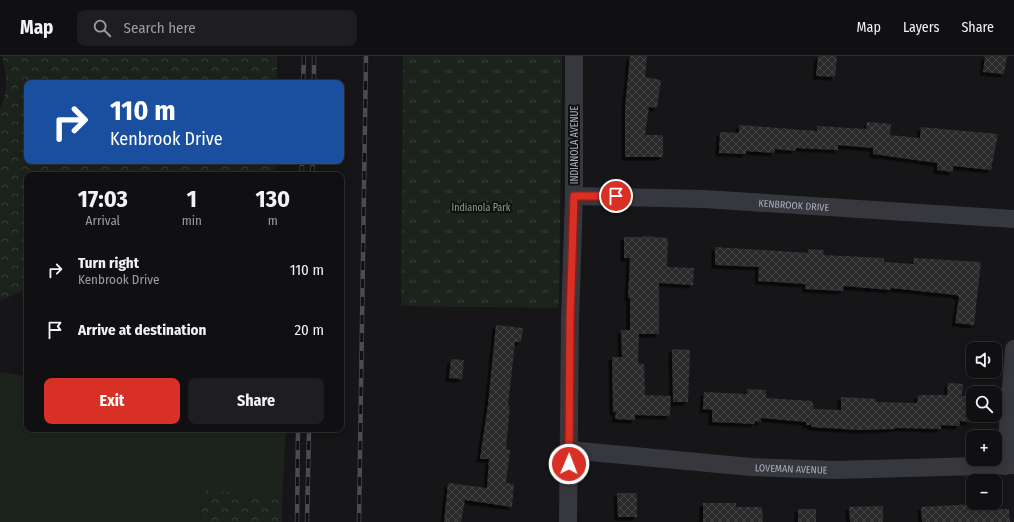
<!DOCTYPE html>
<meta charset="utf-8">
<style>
body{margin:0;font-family:"Fira Sans Condensed",sans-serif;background:#1e1e20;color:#f1f3f6;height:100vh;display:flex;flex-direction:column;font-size:15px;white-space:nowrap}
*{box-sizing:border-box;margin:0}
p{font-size:13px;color:#9c9d9f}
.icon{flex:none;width:22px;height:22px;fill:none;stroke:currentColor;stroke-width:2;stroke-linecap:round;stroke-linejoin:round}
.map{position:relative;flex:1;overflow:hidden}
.side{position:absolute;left:24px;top:116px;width:320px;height:260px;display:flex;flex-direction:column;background:#101012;border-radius:8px;box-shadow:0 2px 10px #0003,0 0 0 1px #303032}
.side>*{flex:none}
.hud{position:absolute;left:24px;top:24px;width:320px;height:84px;border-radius:8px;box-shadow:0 2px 10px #0003,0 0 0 1px #303032;background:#1a4fa0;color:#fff;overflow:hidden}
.controls{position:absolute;left:966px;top:286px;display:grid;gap:8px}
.controls a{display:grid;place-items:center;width:36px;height:36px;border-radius:8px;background:#101012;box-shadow:0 2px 10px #0003,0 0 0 1px #303032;font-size:20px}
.pin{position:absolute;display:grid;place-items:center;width:34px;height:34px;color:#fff;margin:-17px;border:2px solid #fff;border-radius:50%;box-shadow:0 1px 4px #0007}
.me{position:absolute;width:44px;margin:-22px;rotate:1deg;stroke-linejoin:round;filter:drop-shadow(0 0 3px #0008)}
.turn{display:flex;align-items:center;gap:14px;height:84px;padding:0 20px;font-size:18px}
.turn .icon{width:52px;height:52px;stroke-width:2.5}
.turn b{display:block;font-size:28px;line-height:34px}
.eta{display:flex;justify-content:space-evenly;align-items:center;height:68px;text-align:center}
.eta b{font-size:24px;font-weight:700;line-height:28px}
.button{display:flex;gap:8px;margin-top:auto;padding:8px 20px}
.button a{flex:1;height:46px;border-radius:8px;background:#d93025;color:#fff;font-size:16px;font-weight:700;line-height:46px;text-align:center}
.button a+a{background:#1e1e20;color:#f1f3f6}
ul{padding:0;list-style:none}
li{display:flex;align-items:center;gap:12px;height:60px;padding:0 20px}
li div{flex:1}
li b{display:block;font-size:15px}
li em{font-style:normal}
header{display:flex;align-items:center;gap:24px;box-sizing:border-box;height:56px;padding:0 20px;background:#101012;border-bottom:1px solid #303032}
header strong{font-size:19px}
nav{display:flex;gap:22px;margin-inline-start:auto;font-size:14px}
.search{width:280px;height:36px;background:#1e1e20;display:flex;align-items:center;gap:10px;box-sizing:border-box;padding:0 14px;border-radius:8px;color:#9c9d9f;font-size:15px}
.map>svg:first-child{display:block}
.green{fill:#1c231d}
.forest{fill:url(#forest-crowns)}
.park{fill:url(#park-tufts)}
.building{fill:url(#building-cross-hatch);filter:url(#shadow)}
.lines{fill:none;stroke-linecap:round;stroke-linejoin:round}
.street{stroke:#37383d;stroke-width:18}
.rail-casing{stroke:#4a4c52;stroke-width:4.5}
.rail{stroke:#111113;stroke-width:3;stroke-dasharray:9;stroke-linecap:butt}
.route-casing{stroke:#8d1f18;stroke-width:10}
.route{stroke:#d93025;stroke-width:7}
.labels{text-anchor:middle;stroke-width:4;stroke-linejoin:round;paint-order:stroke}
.street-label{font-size:10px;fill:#a8adb8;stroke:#111113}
.park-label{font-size:10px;fill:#7fa381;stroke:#111113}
</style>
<header>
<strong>Map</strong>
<div class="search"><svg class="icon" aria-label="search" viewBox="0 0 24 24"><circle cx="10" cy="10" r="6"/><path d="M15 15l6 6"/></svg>Search here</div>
<nav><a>Map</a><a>Layers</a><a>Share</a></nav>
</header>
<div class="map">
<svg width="1014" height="466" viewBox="0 0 1014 466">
<defs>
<pattern id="forest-crowns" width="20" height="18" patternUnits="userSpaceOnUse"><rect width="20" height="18" fill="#1c231d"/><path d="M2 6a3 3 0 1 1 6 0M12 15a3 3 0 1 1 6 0" fill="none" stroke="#3a403c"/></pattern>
<pattern id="park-tufts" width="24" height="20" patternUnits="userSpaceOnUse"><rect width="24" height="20" fill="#1c231d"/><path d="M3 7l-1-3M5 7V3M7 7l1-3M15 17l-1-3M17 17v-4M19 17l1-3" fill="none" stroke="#3a403c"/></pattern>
<pattern id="building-cross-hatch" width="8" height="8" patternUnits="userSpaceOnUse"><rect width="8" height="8" fill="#29292c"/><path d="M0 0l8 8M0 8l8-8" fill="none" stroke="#454548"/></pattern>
<filter id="shadow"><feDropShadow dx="-3.5" dy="3.5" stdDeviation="0" flood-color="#0009"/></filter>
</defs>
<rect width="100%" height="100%" fill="#161618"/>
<path class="green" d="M0,316l27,4v53h259l-4,76 -6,-8 -75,8 -1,17h-200z"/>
<g class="forest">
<path d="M2,0h275v27h-250v78h249l-1,10 -3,4h-245v114l-27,12v-192c9,-21 7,-31 2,-53z"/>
<path d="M208,434l68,7 6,8v17h-82l3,-28z"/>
</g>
<path class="park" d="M403,0h159l-3,252 -158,-2z"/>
<g class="building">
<path d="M630,0h17l-2,21 16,3 -4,28 -8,-1 -4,28h18v22h-38v-49z"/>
<path d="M818,0h19l-2,21 -19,-1z"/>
<path d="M985,0h22l-3,18 -21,-2z"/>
<path d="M867,66l24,2 -1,11 30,3 1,-11 77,7 -7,36 -38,-4v6l-16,-2v-7l-64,-9v-6l-35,-3v5l-42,-2 -1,3 -20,-2 -1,4 -28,-2v3l-27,-1 1,-21 19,1v-8l78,6v-5l49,3z"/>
<path d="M644,180l24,2 -1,29 27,1 -1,17 -34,-2v51h-20l-1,29 6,1 1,31 26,1 -1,20 -35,-1v5l-20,-1 1,-7h-3l-1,-55h10l-1,-27h9v-32h-2l2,-40h-6v-21h20z"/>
<path d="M715,191l93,6v-4l16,1 -1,5 61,3v4l29,2 1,-6 67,4 -7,63 -19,-2 4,-26 -3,-2 -65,-7v2l-47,-4 -1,5 -38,-2 1,-5 -48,-3 1,-14 -44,-2z"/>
<path d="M496,269l27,3 -2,14h-6l-7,64h2l-4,43 4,1 -4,33 8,1 -2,23 -47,-7 -4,22h-17l4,-39 39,5 2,-29h-9l8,-55z"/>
<path d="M672,293l18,1 -2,52h-15z"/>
<path d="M451,303l13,1 -2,19 -13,-1z"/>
<path d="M948,327l15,1 -1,12 10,1 -2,25 -10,-1 -1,5 -18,-1v4l-46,-1v1l-37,1 -47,-3v-2h-5v-3l-45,-4v4l-6,-1v3l-43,-2v-12l-9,-1 1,-17 43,2v-5l19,1v8l46,3 2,8 27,1v-13l35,2v3l41,1 1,-8h29z"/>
<path d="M617,437h20v24h-19z"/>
<path d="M703,447h33v4h26l1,15h-60z"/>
<path d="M972,448v5h37l1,13h-88l-1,-15z"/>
<path d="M883,450v16h-33l-1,-15z"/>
<rect x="798" y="453" width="18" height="13"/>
</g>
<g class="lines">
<g class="street">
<path id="s1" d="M574,140l130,3 310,20"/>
<path id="s2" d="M569,394l182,17 85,3 178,-5"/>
<path d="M1005,410l9,-117"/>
<path d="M568,466l2,-202 4,-124v-140"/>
</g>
<g class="rail-casing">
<g id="rail">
<path d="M303,27l1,-27"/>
<path d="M314,27v-27"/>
<path d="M302,119v-14"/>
<path d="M312,119l1,-14"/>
<path d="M297,466l1,-93"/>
<path d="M307,466l2,-93"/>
<path d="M359,466l7,-466"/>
</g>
</g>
<use href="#rail" class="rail"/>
</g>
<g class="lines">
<g class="route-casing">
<path id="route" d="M569,408l1,-144 4,-124h42"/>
</g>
<use href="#route" class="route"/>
</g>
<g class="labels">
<g class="street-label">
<text transform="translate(574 89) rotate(-90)" y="4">INDIANOLA AVENUE</text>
<text dy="4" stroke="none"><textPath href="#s1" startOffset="220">KENBROOK DRIVE</textPath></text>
<text dy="4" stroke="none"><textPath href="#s2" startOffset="223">LOVEMAN AVENUE</textPath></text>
</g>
<g class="park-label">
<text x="481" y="155">Indianola Park</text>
</g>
</g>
</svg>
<div class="controls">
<a><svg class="icon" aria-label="sound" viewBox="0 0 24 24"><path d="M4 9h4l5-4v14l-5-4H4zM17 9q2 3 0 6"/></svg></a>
<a><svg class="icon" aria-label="search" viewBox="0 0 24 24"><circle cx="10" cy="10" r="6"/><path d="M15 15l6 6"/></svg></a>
<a>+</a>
<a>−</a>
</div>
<div class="pin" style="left:616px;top:140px;background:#d93025"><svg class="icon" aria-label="arrive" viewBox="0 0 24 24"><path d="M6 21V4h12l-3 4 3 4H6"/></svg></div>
<svg class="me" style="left:569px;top:408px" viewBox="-20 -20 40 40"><circle r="17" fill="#d93025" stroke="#fff" stroke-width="3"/><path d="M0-11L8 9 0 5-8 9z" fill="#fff"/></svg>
<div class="hud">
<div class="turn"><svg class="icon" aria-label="right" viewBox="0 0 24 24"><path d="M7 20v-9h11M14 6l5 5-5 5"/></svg><div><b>110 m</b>Kenbrook Drive</div></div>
</div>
<section class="side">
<div class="eta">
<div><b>17:03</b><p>Arrival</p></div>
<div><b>1</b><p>min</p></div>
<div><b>130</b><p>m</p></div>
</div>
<ul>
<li><svg class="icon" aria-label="right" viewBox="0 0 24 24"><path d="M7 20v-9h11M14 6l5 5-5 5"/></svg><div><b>Turn right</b><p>Kenbrook Drive</p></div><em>110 m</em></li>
<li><svg class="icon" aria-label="arrive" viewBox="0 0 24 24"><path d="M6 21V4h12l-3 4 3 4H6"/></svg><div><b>Arrive at destination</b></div><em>20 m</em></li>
</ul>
<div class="button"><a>Exit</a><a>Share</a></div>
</section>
</div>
